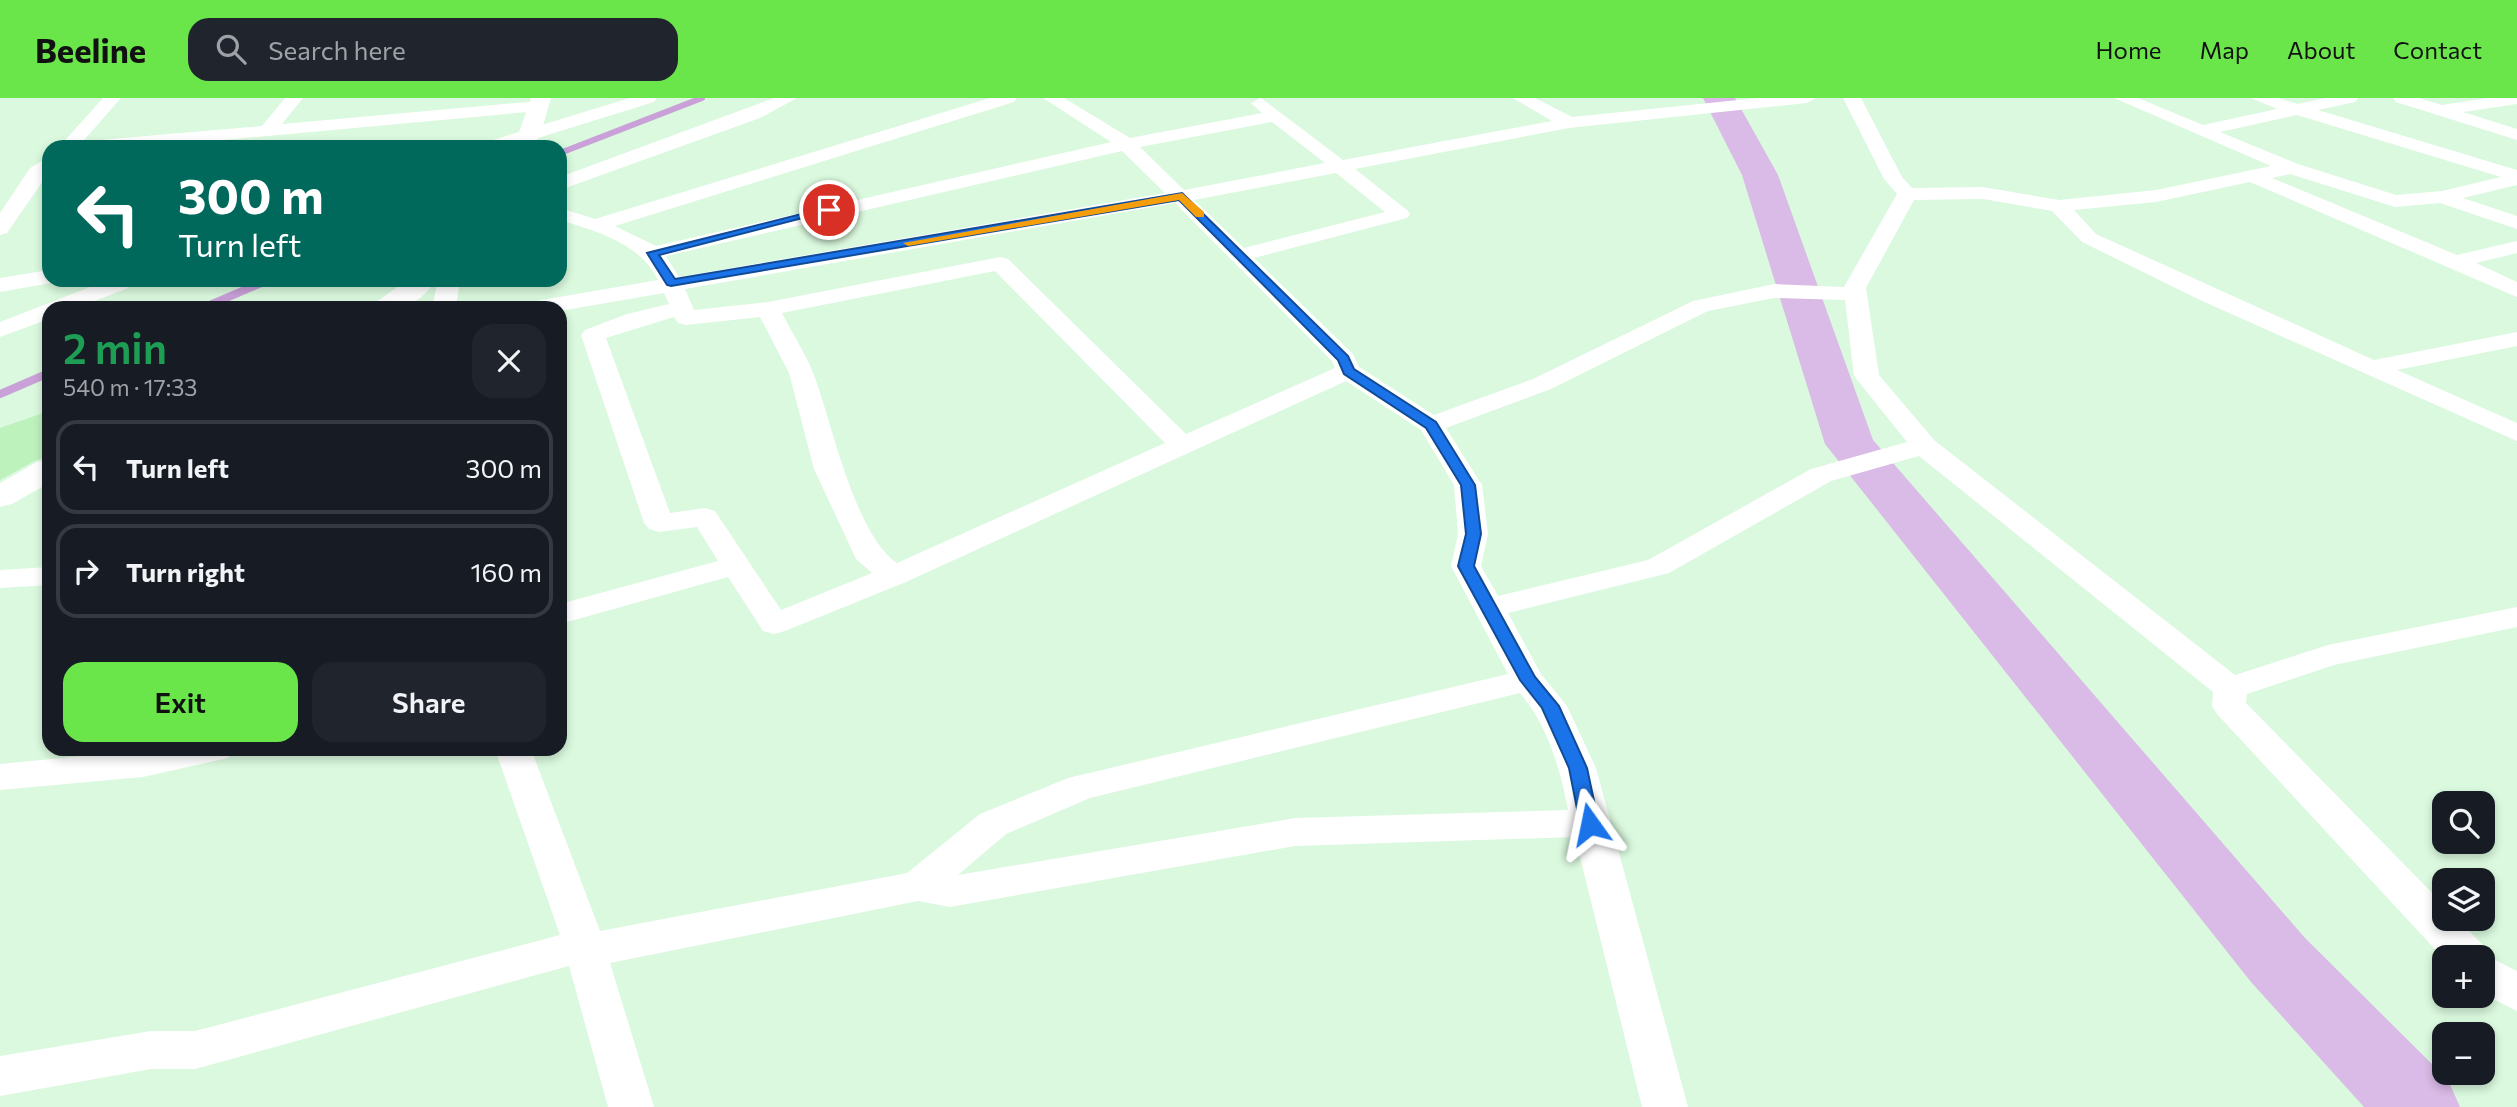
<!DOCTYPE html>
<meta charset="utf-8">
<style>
body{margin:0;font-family:Commissioner,sans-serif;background:#20242c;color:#f1f3f6;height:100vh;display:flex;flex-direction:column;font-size:26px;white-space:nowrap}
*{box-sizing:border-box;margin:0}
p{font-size:23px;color:#9ea1a6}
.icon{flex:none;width:38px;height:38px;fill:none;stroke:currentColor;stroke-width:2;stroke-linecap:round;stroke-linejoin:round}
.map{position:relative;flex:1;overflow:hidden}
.panel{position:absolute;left:42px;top:203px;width:525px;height:455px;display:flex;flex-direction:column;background:#171b24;border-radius:21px;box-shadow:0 4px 10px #0003}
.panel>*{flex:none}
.hud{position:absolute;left:42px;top:42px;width:525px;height:147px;border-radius:21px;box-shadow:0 4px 10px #0003;background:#00695c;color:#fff;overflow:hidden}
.tools{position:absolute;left:2432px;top:693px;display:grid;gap:14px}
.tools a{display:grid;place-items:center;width:63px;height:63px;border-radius:14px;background:#171b24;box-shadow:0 4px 10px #0003;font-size:35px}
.pin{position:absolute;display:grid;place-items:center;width:60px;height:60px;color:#fff;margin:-30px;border:4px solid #fff;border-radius:50%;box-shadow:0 2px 7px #0007}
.me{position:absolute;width:77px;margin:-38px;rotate:348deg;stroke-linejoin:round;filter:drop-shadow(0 0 5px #0008)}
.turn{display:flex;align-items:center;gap:24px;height:147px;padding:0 21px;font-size:32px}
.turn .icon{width:91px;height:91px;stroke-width:2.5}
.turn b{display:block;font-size:49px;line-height:60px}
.round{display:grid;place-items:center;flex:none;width:74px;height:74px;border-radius:21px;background:#20242c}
.headline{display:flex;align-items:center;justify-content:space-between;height:119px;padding:0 21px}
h1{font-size:42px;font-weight:600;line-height:52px;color:#1e9e55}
.cta{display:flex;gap:14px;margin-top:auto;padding:14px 21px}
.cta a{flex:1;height:80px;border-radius:21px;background:#6ae64b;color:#111;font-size:28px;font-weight:600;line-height:80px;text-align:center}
.cta a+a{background:#20242c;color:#f1f3f6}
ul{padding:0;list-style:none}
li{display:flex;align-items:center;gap:21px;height:94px;margin:0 14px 10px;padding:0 7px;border:4px solid #363941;border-radius:21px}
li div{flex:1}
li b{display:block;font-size:26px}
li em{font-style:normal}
header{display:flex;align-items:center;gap:42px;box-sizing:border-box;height:98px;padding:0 35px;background:#6ae64b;color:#111}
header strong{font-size:33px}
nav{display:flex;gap:38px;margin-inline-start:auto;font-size:24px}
.search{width:490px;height:63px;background:#20242c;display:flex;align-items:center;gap:18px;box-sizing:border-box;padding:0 24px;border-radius:21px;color:#9ea1a6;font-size:26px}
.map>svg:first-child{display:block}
.residential{fill:#daf9de;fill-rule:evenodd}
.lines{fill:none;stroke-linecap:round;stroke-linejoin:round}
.stream-far1{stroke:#c9a0d8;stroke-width:6}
.stream{stroke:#c9a0d8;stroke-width:8}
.river{fill:#dabae6;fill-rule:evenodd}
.building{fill:#bef2bd}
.street{fill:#fff;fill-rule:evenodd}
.secondary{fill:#fff;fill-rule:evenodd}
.route{fill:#1a73e8;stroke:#114b97;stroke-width:2}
.slow{fill:#f59e0b}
</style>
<header>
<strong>Beeline</strong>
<div class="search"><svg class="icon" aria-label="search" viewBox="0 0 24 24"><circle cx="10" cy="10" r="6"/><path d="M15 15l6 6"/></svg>Search here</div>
<nav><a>Home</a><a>Map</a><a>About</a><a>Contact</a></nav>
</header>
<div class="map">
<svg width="2517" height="1009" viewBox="0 0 2517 1009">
<rect width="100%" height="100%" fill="#e6fcea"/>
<path class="residential" d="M0,0h2517v1009h-2517zM49,49h511v133h-511zM49,210h511v441h-511zM2445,705h38v39h-38zM2445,782h38v39h-38zM2445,859h38v39h-38zM2445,936h38v39h-38z"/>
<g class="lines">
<path class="stream-far1" d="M560,55l142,-55"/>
<g class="stream">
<path d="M203,210l65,-28"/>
<path d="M0,296l49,-21"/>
</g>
<path class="river" d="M1703,0h32l43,77 95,265 432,498 143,142 12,27h-96l-113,-125 -418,-528 -8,-10 -83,-269z"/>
</g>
<path class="building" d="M49,313v46l-13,3 -36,20v-52z"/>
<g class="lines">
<g class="street">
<path d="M103,0h18l-43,49h-19z"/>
<path d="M285,0h18l-21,26 257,-23 9,5 -9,5 -391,36h-69l9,-6 174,-15z"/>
<path d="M630,0h27l-3,4 -145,45h-28l2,-4z"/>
<path d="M774,0h23l-37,20 -200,72v-13z"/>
<path d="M990,0h27l-3,4 -399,124 41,20 455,-104 -68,-44h21l66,40 132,-25 -11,-10 10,-5 82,62 209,-39 -39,-23h22l37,19 186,-19h58l-9,5 -238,25 -214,41 52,41 3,4 -3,4 -153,40 99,96 6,13 75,48 99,-36 160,-78 81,-17 70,3 53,-93 -13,-15 -41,-81h18l41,79 10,11 71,-1 76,13 97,-10 115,-24 -157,-68h24l65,27 74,-16 -26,-11h27l20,6 27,-6h33l-3,4 -37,8 199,60v15l-54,13 54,18v13l-77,-26 -45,4 -105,-33 -18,4 185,77 60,-14v12l-41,10 41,19v15l-267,-115 -94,20 -82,8 22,24 278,126 143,-28v14l-120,24 120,53v18l-317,-141 -118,-58 -30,-31 -69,-12 -69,1 -48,88 13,87 55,65 301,235 93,-30 189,-38v20l-183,38 -87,29 -1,9 199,203v13h12l26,26 6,12 28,14v40l-34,-17v-37h-38v3l-228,-246 -5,-8 1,-14 -294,-236 -88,25 -162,92 -161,40 33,61 26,32 29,62 92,339h-46l-67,-270 -280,9 -345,61 -32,-6 -308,62 44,144h-46l-39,-141 -374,103h-44l-151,27v-40l151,-25h44l365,-96 -65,-186h36l69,182 307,-58 73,-59 88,-36 440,-104 -57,-108 7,-32 -4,-49 -33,-55 -75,-49 -440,201 -121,49 -11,3 -11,-3 -35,-54 -168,47v-20l158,-43 -21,-34 -38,5 -10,-3 -5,-6 -63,-188 4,-5 42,-16 42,-10 -5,-11 -104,18v-3h-36l4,-5 8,-2 122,-21c-18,-37 -60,-48 -98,-60v-12l35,11zM2297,17l204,62 -59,14 -46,4 -98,-31 -78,-32zM1272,24l53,41 -141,27 -44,-43zM1122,53l43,42 -486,84 -13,-21zM1336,75l49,39 -141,36 -50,-48zM1175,105l157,158 3,7 -149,66 -178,-175 -8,-2 -232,45 -74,8 -9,-21zM995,173l170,172 -268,120c-42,-28 -65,-140 -83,-188 -8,-21 -22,-42 -32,-62zM1774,200l71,2 9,76 53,66 -96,27 -163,91 -150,36 -17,-30 7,-32 -6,-49 -36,-57 105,-39 157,-78zM674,219l4,6 8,2 74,-8 29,56 25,96 42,90 16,14 -91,37 -66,-99 -10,-3 -35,5 -64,-175zM1520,595c28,33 40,75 48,117l-273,8 -337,57 48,-41 84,-36z"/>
<path d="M2393,0h26l23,7 46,-7h29v6l-54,8 54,17v11l-121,-38z"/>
<path d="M49,59v15l-42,61 -7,2v-22l30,-45z"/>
<path d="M49,172v10l8,2 -57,10v-14z"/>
<path d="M108,182h24l-4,8 -51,20h-28v11l-49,18v-15z"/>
<path d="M438,182h22l-4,28h-24z"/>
<path d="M49,469v18l-49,3v-18z"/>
<path d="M154,651h79l-5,9 -85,19 -143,13v-26z"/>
</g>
<g class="secondary">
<path d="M531,0h20l-11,38 -8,11h-22l8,-12z"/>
<path d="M407,182h29c-21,30 -35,28 -68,28z"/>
<path d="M49,361v24l-37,21 -12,3v-24l37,-21z"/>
</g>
</g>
<path class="route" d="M1182,95l166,163 6,13 82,53 39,63 6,49 -7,32 61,111 24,29 28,62 12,56 -3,5h-13l-3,-5 -11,-56 -27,-60 -22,-28 -62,-114 8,-32 -5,-49 -35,-57 -82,-54 -6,-14 -159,-160 -508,86 -4,-1 -20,-32 182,-46 5,3 -175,45 16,24z"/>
<path class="slow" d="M1182,95l22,19v5h-8l-17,-17 -271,46 -5,-3z"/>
</svg>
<div class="tools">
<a><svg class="icon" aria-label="search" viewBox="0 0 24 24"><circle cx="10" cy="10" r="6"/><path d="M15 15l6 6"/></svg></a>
<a><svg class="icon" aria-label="layers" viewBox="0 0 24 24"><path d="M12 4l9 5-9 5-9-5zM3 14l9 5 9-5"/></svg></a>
<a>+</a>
<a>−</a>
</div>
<div class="pin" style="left:829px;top:112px;background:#d93025"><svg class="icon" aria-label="arrive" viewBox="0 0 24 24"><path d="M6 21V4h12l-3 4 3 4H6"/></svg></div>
<svg class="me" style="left:1590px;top:726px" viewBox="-20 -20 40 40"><path d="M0-17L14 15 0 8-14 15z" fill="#1a73e8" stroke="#fff" stroke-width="4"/></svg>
<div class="hud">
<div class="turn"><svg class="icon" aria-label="left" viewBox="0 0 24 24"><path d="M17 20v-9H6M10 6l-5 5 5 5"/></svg><div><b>300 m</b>Turn left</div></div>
</div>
<section class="panel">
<div class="headline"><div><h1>2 min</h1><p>540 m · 17:33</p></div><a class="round"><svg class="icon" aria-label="close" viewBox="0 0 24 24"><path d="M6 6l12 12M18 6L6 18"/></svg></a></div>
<ul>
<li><svg class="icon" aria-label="left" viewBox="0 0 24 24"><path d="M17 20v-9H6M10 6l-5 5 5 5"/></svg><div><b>Turn left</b></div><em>300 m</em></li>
<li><svg class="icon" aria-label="right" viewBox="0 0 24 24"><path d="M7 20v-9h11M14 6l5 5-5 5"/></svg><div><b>Turn right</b></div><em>160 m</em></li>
</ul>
<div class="cta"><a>Exit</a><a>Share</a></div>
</section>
</div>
